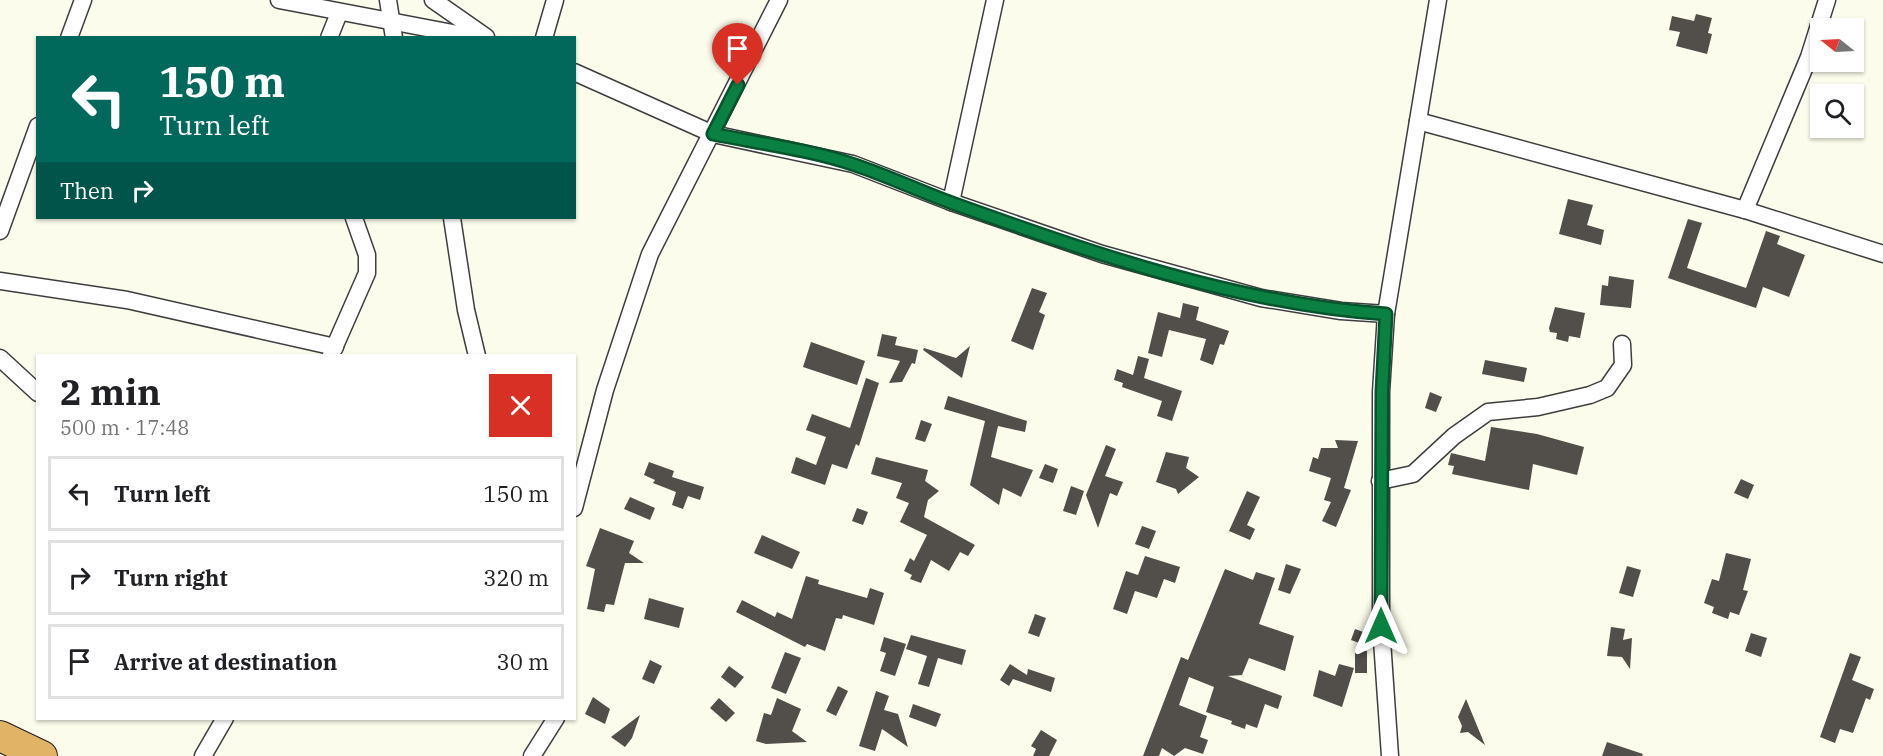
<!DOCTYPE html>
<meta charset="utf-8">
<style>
body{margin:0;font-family:"IBM Plex Serif",serif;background:#f2f2f2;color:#202124;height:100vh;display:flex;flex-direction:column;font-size:22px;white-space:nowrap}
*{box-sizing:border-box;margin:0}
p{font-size:20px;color:#757577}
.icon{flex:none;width:33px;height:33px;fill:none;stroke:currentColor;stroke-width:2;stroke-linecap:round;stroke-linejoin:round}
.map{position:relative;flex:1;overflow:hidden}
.panel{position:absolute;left:36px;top:354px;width:540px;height:366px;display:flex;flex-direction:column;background:#fff;border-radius:0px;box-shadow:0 2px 4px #0004}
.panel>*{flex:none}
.top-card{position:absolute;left:36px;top:36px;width:540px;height:183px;border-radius:0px;box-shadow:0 2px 4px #0004;background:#00695c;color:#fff;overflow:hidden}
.needle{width:39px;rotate:288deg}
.controls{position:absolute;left:1810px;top:18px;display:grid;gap:12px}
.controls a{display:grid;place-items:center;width:54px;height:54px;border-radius:0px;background:#fff;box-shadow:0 2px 4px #0004;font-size:30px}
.pin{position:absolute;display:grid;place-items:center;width:51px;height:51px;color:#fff;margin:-62px -26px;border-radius:50% 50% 50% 0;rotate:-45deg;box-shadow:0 0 6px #0007}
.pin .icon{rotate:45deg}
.me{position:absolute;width:66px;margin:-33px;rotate:0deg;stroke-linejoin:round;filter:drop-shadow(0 0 4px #0008)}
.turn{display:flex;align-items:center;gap:21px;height:126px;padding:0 24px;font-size:27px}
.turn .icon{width:78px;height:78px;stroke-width:2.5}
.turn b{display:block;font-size:42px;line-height:51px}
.then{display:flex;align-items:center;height:57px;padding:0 24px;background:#0003;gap:12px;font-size:22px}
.round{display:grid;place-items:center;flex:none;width:63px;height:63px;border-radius:0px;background:#f2f2f2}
.headline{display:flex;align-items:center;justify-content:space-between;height:102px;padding:0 24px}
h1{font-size:36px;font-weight:800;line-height:45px}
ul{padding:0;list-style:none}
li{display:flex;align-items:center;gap:18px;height:75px;margin:0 12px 9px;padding:0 12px;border:3px solid #e0e0e0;border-radius:0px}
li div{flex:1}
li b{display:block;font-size:22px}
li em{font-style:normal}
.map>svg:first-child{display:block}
.building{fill:#524e49}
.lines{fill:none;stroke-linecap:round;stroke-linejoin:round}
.street-casing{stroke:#3e3e3e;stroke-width:19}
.highway-casing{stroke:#1c1c1c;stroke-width:32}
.street{stroke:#fff;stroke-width:16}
.highway{stroke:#e1b366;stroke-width:30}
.route-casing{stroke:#07532c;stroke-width:15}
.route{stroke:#0b8043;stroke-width:10}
</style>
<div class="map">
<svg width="1883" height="756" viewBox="0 0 1883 756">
<rect width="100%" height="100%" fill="#fcfcec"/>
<g class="building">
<path d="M1696,14l16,4 -4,15 4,1 -5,20 -31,-8 4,-14 -11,-2 3,-14 22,5z"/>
<path d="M1568,199l25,6 -6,20 17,5 -3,15 -42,-11z"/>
<path d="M1688,219l14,4 -15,45 59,20 20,-57 14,5 -3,8 28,11 -16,42 -26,-10 -7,21 -88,-30z"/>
<path d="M1609,276l25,4 -3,28 -31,-3 2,-20 6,1z"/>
<path d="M1032,288l15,5 -8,19 6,3 -12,35 -22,-9z"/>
<path d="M1183,303l16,4 -3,13 33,11 -5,14 -4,-1 -7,21 -13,-5 6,-21 -37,-9 -7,27 -14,-4 10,-41 22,6z"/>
<path d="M1555,307l30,6 -5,25 -11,-2 -1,6 -12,-3 1,-6 -7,-1 -1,-4z"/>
<path d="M882,334l15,3 -2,8 23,5 -3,14 -3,-1 -10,19 -13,1 11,-22 -23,-5z"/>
<path d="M811,342l54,19 -8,24 -54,-18z"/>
<path d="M970,346l-8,32 -39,-28 1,-2 32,10z"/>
<path d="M1138,356l11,3 -5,19 38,13 -10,30 -15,-5 5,-15 -40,-14 1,-4 -9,-3 3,-11 16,6z"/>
<path d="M1485,360l42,8 -3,14 -42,-8z"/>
<path d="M866,378l13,5 -20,63 -3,-2 -9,25 -15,-5 -7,21 -34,-12 5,-16 20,8 10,-28 -20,-7 6,-16 38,14z"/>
<path d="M1430,392l12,5 -6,15 -11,-4z"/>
<path d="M948,396l79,25 -2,11 -27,-6 -7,31 42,13 -12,27 -18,-9 -4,17 -29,-20 15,-64 -41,-12z"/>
<path d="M921,420l11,4 -7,18 -10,-3z"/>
<path d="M1491,427l46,7 47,13 -7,28 -44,-11 -4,26 -77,-16 2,-8 -6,-1 3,-12 34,8z"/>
<path d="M1335,440l23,1 -14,47 7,2 -15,37 -14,-6 9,-19 -7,-2 7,-22 -22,-7 4,-14 5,2 3,-11h17z"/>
<path d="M1106,445l10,4 -11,27 18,6 -6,14 -7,-3 -12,35 -12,-33z"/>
<path d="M1166,452l23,5 -3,11 13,9 -21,17 -2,-5 -20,-7z"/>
<path d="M876,457l52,13 -3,11 14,10 -11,9 -4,17 51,28 -7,11 -8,-4 -11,19 -18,-11 -10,23 -11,-4 2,-4 -8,-4 6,-13 4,3 13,-26 -27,-13 9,-19 -13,-5 6,-15 -31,-9z"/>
<path d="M649,462l25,9 -2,6 32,10 -4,13 -12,-4 -5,13 -11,-4 4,-13 -23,-9 2,-3 -11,-5z"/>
<path d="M1045,464l13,5 -5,14 -14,-5z"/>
<path d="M1741,479l13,6 -6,14 -14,-6z"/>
<path d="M1071,486l13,5 -8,24 -13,-4z"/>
<path d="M1247,491l13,6 -13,28 8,4 -5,11 -21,-9z"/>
<path d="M630,497l25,11 -5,12 -26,-11z"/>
<path d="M857,508l11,4 -5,13 -11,-4z"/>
<path d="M1142,526l14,5 -7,18 -14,-5z"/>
<path d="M600,528l34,13 -5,12 15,10h-19l-11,42 -8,-1 -2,8 -17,-3 8,-40 -9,-3z"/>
<path d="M762,535l38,17 -8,17 -38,-16z"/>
<path d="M1726,553l25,6 -8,31 5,1 -9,24 -9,-3 -2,7 -16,-6 2,-6 -10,-4 8,-24 7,2z"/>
<path d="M1145,556l35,11 -5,16 -11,-4 -7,19 -22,-7 -8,23 -14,-5 13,-38 12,4z"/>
<path d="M1286,564l15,5 -11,25 -12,-4z"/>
<path d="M1627,566l14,4 -8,27 -14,-4z"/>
<path d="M1225,569l28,11 3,-8 19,6 -16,46 35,12 -9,35 -36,-13 -7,17 -14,1 54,20 -4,13 -13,-5 -8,24 -11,-4 -1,5 -14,-5 1,-3 -26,-9 8,-25 -25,-10 -10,28 28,11 -7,21 8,3 -5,14 -18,-6 -11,8 -12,-8 -3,8h-16l38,-99 7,3z"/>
<path d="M806,576l13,4 -1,4 49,14 3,-10 14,5 -10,32 -31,-10 -1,4 -6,-1 -11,33 -18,-7 -2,3 -69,-35 6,-12 33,17 2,-5 15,7z"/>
<path d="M649,598l35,10 -5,20 -35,-9z"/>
<path d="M1035,614l11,4 -7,19 -11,-4z"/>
<path d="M1611,627l14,2 -2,11 9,-2 -2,31 -8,-12 -15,-1z"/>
<path d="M1355,629l11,4 -4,11 -11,-4z"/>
<path d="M1751,633l16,5 -6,19 -16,-6z"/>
<path d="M911,635l55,15 -4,15 -24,-7 -9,29 -11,-3 9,-28 -21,-7z"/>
<path d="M884,637l22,7 -11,32 -15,-5 6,-18 -6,-2z"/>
<rect x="1355" y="651" width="12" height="22"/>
<path d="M785,652l16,6 -15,36 -15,-6z"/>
<path d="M1850,653l11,4 -9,23 22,9 -4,11 -4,-2 -13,35 -13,-4 -5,14 -15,-6z"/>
<path d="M650,660l12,6 -8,18 -12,-5z"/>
<path d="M1010,664l17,11 1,-6 27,9 -4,14 -38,-13 -4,7 -9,-6z"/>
<path d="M1339,664l15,4 -12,39 -29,-11 6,-26 16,6z"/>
<path d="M729,666l15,11 -9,11 -14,-11z"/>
<path d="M838,686l10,5 -12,25 -10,-5z"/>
<path d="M876,691l13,5 -5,14 14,4 10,33 -26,-18 -7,22 -16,-5z"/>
<path d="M593,697l17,12 -5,15 -20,-10z"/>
<path d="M719,698l16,15 -9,9 -16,-14z"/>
<path d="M777,698l24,11 -9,22 15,11 -41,2 -10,-3 8,-28 7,2z"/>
<path d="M1466,699l19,46 -17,-13 -8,1 2,-7 -4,-9z"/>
<path d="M913,704l28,10 -5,13 -27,-10z"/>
<path d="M640,715l-8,23 -7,9 -14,-10z"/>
<path d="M1041,730l16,10 -8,16h-16l3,-7 -5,-3z"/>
<path d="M1607,742l36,12 -1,2h-40z"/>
</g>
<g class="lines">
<g class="street-casing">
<g id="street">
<path d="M279,0l200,38"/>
<path d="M388,0l6,38"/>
<path d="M433,0l53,37"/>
<path d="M69,38l14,-38"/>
<path d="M329,38l10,-25"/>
<path d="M544,38l11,-38"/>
<path d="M574,72l139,62 140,30 98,38 151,52 159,44 80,13 45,3"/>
<path d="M1418,121l327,89 138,44"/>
<path d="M951,202l44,-202"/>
<path d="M1745,210l64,-153 18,-57"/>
<path d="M452,218l14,92 11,46"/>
<path d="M0,231l38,-105"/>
<path d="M0,281l127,19 208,47"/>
<path d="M331,355l36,-82v-18l-13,-37"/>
<path d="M0,358l38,35"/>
<path d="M1380,481l33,-7 41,-38 34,-24 50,-5 52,-12 17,-7 16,-23 -1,-21"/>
<path d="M574,508l31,-118 45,-136 129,-254"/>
<path d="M203,756l22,-38"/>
<path d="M532,756l24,-38"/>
<path d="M1390,756l-9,-130v-234l5,-78 52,-314"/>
</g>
</g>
<g class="highway-casing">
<path id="highway" d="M0,736l42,20"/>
</g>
<use href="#street" class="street"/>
<use href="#highway" class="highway"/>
</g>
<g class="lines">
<g class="route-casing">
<path id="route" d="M738,85l-25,49c44,9 99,16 142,31 33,11 64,26 97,38 140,50 285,101 434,111l-4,78 -1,234"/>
</g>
<use href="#route" class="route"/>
</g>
</svg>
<div class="controls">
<a><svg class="needle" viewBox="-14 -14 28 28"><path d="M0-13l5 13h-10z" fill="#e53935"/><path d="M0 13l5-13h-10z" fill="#757577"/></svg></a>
<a><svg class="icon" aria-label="search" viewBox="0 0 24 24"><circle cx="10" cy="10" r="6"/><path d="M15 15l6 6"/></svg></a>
</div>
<div class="pin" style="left:738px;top:85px;background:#d93025"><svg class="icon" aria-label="arrive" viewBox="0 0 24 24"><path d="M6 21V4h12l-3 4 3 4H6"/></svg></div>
<svg class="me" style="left:1381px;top:626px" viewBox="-20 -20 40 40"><path d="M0-17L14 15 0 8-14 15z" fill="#0b8043" stroke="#fff" stroke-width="4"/></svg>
<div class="top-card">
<div class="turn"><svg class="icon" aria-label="left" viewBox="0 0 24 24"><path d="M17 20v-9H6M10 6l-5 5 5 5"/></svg><div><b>150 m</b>Turn left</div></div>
<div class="then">Then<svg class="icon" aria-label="right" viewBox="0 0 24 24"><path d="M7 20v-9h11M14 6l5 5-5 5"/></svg></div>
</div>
<section class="panel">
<div class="headline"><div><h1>2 min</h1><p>500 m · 17:48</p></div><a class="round" style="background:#d93025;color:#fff"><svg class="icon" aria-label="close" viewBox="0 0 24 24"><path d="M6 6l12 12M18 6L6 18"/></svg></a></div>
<ul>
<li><svg class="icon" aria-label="left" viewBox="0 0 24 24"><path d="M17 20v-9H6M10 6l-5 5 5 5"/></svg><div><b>Turn left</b></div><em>150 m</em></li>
<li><svg class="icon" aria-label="right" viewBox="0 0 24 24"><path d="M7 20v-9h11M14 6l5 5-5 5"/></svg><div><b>Turn right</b></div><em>320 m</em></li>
<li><svg class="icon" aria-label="arrive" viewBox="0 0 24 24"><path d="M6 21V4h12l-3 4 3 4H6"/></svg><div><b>Arrive at destination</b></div><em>30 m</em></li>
</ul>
</section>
</div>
